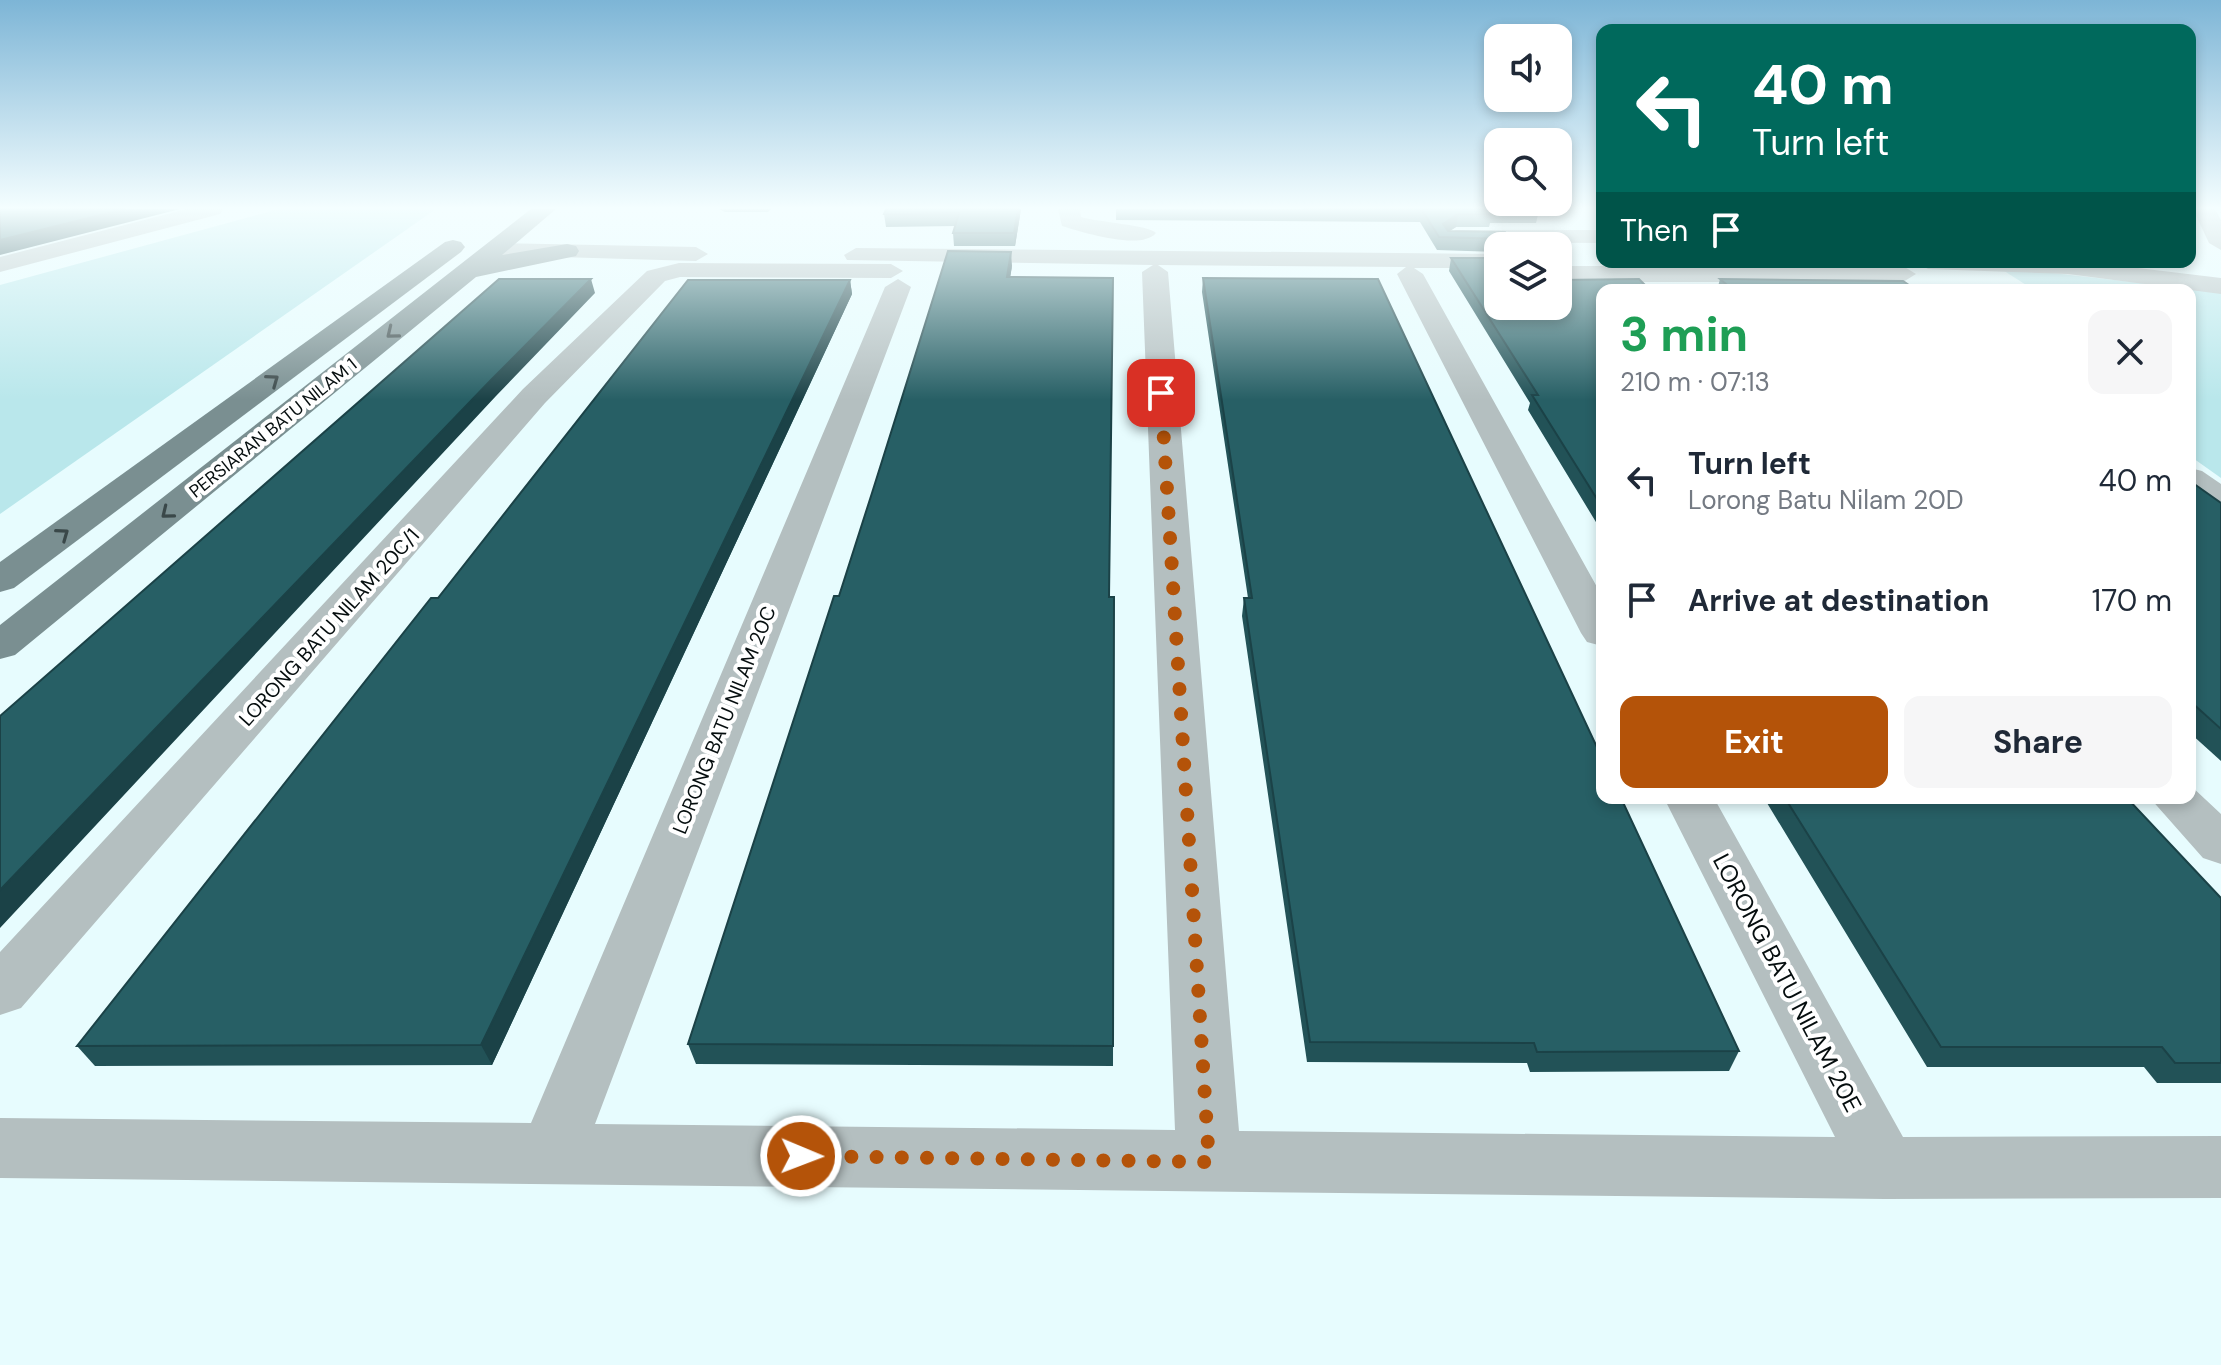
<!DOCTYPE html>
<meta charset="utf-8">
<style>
body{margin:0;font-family:"DM Sans",sans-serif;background:#f6f6f7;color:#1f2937;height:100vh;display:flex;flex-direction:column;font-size:30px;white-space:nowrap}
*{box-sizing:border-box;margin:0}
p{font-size:26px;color:#747a83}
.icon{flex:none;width:44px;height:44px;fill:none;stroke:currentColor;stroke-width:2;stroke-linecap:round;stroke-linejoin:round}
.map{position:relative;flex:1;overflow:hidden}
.drawer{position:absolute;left:1596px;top:284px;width:600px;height:520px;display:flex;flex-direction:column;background:#fff;border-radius:16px;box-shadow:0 4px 12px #0003}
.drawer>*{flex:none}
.guide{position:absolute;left:1596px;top:24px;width:600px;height:244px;border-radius:16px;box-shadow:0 4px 12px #0003;background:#00695c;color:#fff;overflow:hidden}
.fabs{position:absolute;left:1484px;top:24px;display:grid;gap:16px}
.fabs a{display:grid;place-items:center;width:88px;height:88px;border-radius:16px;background:#fff;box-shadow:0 4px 12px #0003;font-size:40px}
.pin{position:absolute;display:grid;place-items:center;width:68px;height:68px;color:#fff;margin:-34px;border-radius:16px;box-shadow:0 4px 12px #0006}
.me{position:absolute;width:88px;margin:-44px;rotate:91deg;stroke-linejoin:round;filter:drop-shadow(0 0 6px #0008)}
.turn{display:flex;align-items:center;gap:28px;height:168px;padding:0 24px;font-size:36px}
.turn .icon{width:104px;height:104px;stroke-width:2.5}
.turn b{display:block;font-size:56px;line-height:68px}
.then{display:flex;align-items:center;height:76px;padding:0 24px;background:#0003;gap:16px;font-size:30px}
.round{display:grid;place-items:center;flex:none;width:84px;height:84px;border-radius:16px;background:#f6f6f7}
.summary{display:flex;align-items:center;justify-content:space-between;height:136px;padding:0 24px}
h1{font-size:48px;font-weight:700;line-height:60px;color:#1e9e55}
.action{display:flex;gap:16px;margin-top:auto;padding:16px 24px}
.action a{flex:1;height:92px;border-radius:16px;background:#b45309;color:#fff;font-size:32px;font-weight:700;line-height:92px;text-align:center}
.action a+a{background:#f6f6f7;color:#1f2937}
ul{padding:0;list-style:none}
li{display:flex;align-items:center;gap:24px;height:120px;padding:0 24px}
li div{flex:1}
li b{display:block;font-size:30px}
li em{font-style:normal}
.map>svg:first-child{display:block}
.green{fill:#b9e7eb}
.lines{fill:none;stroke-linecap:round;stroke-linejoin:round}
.street{fill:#b4bfc0;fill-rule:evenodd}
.primary{fill:#7a8f91;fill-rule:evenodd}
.wall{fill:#225257}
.shaded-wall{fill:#1b4247}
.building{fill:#275f65;stroke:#1b4247;stroke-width:2}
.oneway{stroke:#3a4849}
.route{stroke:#b45309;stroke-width:14;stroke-dasharray:0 25.2}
.labels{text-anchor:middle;stroke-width:8;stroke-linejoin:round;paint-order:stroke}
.far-street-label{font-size:18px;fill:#050d0e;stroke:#fff}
.street-label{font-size:20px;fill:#050d0e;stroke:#fff}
.near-street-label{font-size:24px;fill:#050d0e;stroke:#fff}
</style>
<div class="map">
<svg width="2221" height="1365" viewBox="0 0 2221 1365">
<rect width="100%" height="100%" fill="#e7fcfe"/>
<g class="green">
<path d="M279,209h157l-436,305v-229z"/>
<path d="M1998,267l223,25v186l-31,-22v-166h-156z"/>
</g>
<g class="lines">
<g class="street">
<path d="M187,209h36l-3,5 -220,58v-15z"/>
<path d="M1058,209h22l1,8c16,5 68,8 75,16 -15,18 -74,-1 -94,-7z"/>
<path d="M2193,209h22l6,11v30l-12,-7z"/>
<path d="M1456,230h142l4,1v12l-154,-1 -4,-5z"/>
<path d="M496,243l200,4 12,7 -12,7 -208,-6 -4,-5z"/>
<path d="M856,248l642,6v14h-84l9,6 179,322v50l-15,-4 -6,-9 -184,-359 9,-7 -248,-2 10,7 71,859 596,6 -171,-339h50l189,339 318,-1v62l-336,1 -1885,-21v-60l531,5 354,-836 13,-8 13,8 -316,837 580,6 -33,-858 11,-7 -306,-5 -3,-5z"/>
<path d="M1916,262h172l133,16v16l-153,-20 -140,-5z"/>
<path d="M679,263l212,1 12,7 -12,7 -211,-1 -15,4 -120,122 -524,605 -21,7v-63l523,-563 124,-118z"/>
<path d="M1558,266h345l13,8 -13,8h-345z"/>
<path d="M2190,468l12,3 19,13v28l-13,-3 -18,-14z"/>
<path d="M2190,785l31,29v50l-18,-6 -53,-60h40z"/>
</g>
<g class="primary">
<path d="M531,209h25l-54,46 65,-11 9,2 3,5 -3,5 -100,21 -461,378 -15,4v-34z"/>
<path d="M453,240l8,2 4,5 -4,5 -447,336 -14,4v-30l445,-320z"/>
</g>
</g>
<g class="wall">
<path d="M719,209h52l-3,3h-43z"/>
<path d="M1021,209l-6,37h-61l-1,-13 2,-7 -69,1 -2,-13z"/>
<path d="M1116,209h422l1,1 -3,13h-46l-1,4h-33l-6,4 55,1 11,14h-18v6l-61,-2 -17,-28 -304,-2z"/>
<path d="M1451,258l47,48 104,-16v242l-74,-122 2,-7 -81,-132z"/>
<path d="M1012,266l-2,11 99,320h5l-1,469 -417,-2 -8,-20 151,-448z"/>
<path d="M1203,278l536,773 -10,20 -199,1 -3,-9 -220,-1 -65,-446 2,-18h4l-46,-306z"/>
<path d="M1720,279l196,11h-199z"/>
<path d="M850,280l2,14 -360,771 -397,1 -18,-20 361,-448z"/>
<path d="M2190,481l31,22v258l-31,-28z"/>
<path d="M1764,798h363l94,100v185h-64l-13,-16h-217z"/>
</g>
<g class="shaded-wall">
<path d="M125,209h55l-180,46v-15z"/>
<path d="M1018,209h3l-6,37 -1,-13z"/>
<path d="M1458,214l-2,13 -15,9 2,-12z"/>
<path d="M1011,252l1,14 -4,25 -1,-14z"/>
<path d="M591,279l4,14 -99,103 -496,532v-38l491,-510z"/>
<path d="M850,280l2,14 -360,771 -11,-20z"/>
</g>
<g class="building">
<path d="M0,209h125l-125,31z"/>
<path d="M886,209h132l-4,24h-61l6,-20 -75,1z"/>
<path d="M1303,209h235l1,1h-51l4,4h-34l-15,10 5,7 57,1 11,14h-14l1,-7 -64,-2 -17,-27z"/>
<path d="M948,251l63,1 -4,25 106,1 -4,319h5l-1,449 -425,-2 146,-448h5l33,-103z"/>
<path d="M1451,258h47v48h60v-26l81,-1 11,11h-48v217l-70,-112h6z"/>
<path d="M1203,278l175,1 224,479v40h19l118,253 -202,1 -3,-9 -224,-1 -66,-444h8z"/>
<path d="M499,279h92l-100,101 -491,510v-174z"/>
<path d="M1720,279l183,2 13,9h-183z"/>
<path d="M688,280h162l-369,765 -404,1 354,-448h7z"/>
<path d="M2190,481l31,22v226l-31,-28z"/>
<path d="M1785,798h342l94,100v165h-46l-13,-16h-221z"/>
</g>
<defs><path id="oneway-chevron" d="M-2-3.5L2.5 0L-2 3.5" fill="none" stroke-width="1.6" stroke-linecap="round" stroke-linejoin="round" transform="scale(2)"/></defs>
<g class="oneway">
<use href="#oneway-chevron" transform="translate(392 333) rotate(141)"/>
<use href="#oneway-chevron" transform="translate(273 380) rotate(-36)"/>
<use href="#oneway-chevron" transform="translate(167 513) rotate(141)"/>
<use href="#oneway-chevron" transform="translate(63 534) rotate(-36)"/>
</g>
<linearGradient id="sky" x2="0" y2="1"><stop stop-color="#7db5d6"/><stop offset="0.52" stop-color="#f4feff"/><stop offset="1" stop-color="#f4feff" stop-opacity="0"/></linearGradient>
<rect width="2221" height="400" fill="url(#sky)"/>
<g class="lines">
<path class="route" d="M801,1156l408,6 -48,-769"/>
</g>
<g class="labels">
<g class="far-street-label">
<text transform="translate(273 428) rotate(-39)" y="6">PERSIARAN BATU NILAM 1</text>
</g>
<g class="street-label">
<text transform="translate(329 627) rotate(-48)" y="7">LORONG BATU NILAM 20C/1</text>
<text transform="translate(724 720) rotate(-68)" y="7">LORONG BATU NILAM 20C</text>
</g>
<g class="near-street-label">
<text transform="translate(1787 983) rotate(62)" y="8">LORONG BATU NILAM 20E</text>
</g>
</g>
</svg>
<div class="fabs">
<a><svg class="icon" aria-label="sound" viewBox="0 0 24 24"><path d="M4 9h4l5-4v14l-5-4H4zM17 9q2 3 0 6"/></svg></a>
<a><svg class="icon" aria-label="search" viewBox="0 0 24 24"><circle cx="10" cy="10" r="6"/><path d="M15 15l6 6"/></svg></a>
<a><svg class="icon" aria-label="layers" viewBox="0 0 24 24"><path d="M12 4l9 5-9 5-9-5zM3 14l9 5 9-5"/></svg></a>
</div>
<div class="pin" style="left:1161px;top:393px;background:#d93025"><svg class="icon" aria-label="arrive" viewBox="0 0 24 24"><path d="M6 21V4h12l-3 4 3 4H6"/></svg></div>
<svg class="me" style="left:801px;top:1156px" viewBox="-20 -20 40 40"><circle r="17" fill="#b45309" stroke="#fff" stroke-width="3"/><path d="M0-11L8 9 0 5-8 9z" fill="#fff"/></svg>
<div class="guide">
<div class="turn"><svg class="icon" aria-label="left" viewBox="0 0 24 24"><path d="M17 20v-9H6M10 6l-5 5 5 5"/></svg><div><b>40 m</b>Turn left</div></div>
<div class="then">Then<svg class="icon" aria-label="arrive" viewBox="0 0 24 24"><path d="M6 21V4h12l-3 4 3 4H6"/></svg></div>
</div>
<section class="drawer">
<div class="summary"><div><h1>3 min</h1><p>210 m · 07:13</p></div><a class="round"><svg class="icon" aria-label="close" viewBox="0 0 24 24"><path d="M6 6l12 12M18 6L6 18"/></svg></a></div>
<ul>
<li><svg class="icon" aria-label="left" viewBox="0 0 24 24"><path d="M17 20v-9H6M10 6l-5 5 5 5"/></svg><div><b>Turn left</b><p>Lorong Batu Nilam 20D</p></div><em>40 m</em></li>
<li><svg class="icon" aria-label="arrive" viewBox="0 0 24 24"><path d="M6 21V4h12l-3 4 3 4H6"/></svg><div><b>Arrive at destination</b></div><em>170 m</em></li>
</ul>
<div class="action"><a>Exit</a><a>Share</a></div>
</section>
</div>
